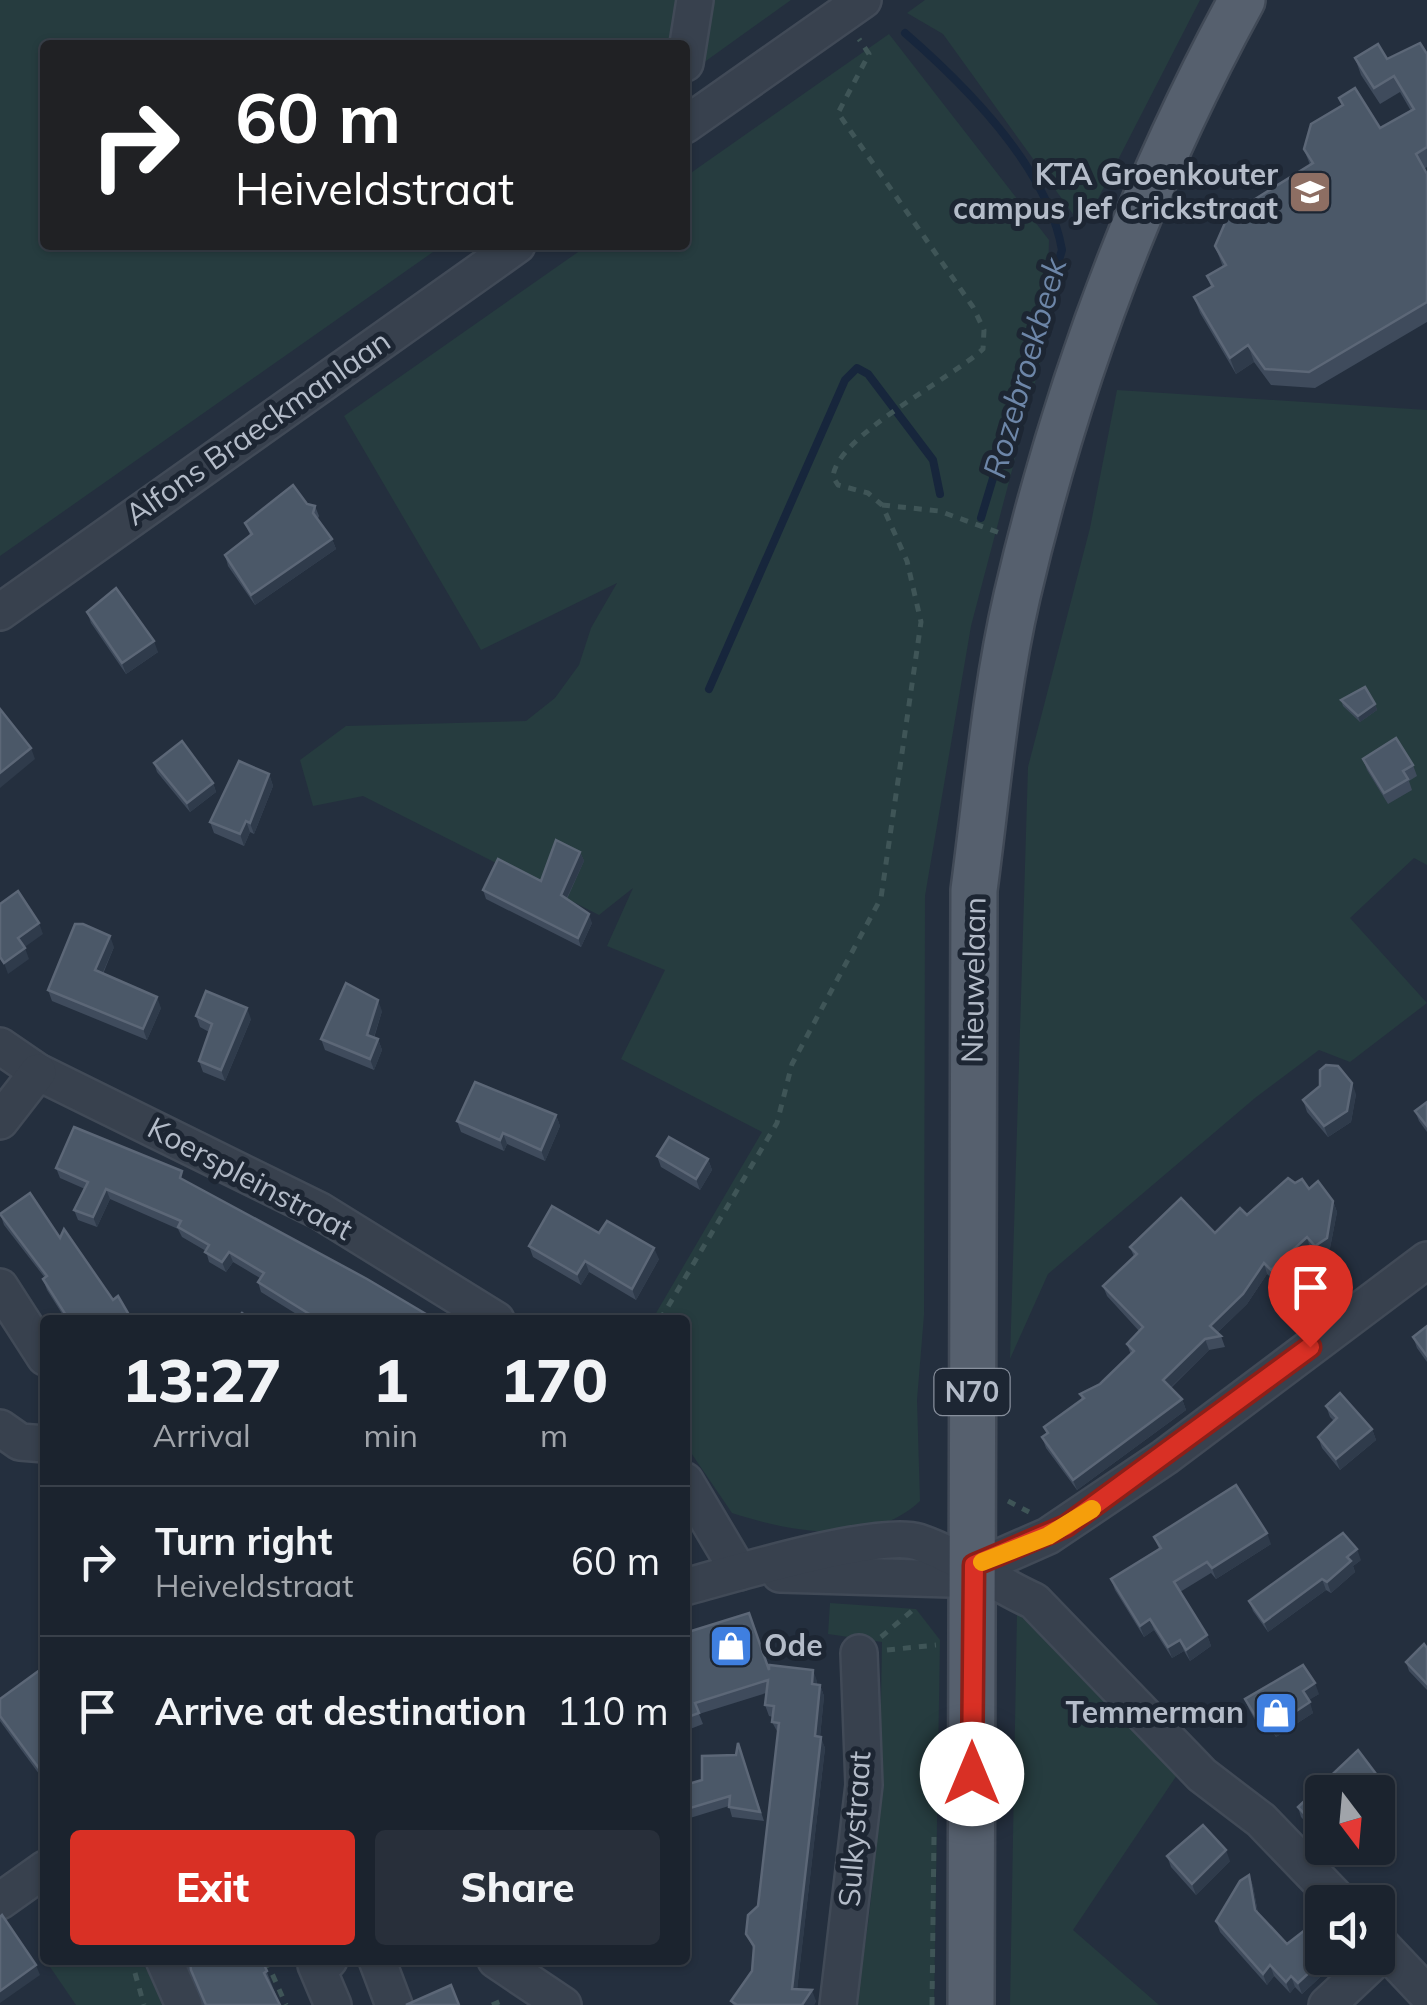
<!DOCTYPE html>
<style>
body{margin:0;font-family:Mulish,sans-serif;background:#282f3a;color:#f1f3f6;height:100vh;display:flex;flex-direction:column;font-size:38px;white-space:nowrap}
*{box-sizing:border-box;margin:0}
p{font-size:32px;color:#a0a4aa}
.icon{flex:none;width:55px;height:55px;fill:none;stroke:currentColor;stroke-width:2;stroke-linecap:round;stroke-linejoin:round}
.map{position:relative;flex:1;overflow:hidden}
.side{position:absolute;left:40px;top:1315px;width:650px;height:650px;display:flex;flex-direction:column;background:#1b232e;border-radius:10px;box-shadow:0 2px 8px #0004,0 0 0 2px #39404a}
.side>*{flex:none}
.guide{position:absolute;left:40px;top:40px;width:650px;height:210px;border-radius:10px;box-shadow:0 2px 8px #0004,0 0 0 2px #39404a;background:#202124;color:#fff;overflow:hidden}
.needle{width:65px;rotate:164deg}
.tools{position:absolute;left:1305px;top:1775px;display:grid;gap:20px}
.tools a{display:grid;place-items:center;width:90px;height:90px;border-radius:10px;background:#1b232e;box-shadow:0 2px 8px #0004,0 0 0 2px #39404a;font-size:50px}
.pin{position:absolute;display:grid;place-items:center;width:85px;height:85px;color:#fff;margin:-102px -42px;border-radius:50% 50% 50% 0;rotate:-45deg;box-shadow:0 0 10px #0007}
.pin .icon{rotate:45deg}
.me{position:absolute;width:110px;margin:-55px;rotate:0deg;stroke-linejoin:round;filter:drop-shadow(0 0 8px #0008)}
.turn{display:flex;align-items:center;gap:35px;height:210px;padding:0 30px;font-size:45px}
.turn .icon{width:130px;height:130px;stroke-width:2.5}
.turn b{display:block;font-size:70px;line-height:85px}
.eta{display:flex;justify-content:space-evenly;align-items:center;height:170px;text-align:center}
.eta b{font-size:60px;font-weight:800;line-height:70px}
.button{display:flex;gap:20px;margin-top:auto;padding:20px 30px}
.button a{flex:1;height:115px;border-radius:10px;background:#d93025;color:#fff;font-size:40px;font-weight:800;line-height:115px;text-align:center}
.button a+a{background:#282f3a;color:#f1f3f6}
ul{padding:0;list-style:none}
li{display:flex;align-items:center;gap:30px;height:150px;padding:0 30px;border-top:2px solid #39404a}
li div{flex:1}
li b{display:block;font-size:38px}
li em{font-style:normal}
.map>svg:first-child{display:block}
.green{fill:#263c3f}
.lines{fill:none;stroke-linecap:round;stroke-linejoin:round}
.stream{stroke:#17263c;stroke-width:8}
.minor-casing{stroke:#414a57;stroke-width:40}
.major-casing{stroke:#414a57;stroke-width:50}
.path{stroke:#3f5557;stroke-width:5;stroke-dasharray:8 8;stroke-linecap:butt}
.minor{stroke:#38414e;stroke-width:35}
.major{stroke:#56606e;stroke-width:45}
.wall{fill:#3f4b5c}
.shaded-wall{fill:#2f3b4b}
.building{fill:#4b5868;stroke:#5c6777;stroke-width:2.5}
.route-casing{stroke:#8d1f18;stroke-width:25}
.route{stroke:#d93025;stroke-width:18}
.slow{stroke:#f59e0b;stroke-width:18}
.labels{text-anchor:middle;stroke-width:10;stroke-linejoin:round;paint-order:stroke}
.shield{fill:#1d2633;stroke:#878f9c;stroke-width:2.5}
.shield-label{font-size:28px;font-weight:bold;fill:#b4bcc9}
.poi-label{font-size:30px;font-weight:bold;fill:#b4bcc9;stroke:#1d2633;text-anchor:end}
.street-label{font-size:30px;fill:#b4bcc9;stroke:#1d2633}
.water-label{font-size:32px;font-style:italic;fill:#6d86a8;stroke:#1d2633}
</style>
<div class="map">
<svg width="1427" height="2005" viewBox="0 0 1427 2005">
<rect width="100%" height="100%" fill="#242f3e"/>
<g class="green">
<path d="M0,0h791l-106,76v-31h-640v200h398l-443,311z"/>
<path d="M925,0h275l-117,228 -140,-194 -36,-21z"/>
<path d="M889,34l160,206 -3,101 -75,285 -46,270 -1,419 -7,85 3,101c-50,47 -128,31 -188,12l-47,-69v-124h-33l110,-188 -141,-73 44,-89 -58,-24 26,-58 -34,27 -236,-119 -50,10 -13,-46 46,-34 180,-5 29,-23 24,-33 12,-37 26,-45 -136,67 -137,-234 244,-171h97v-68z"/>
<path d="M1117,390l310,20v455l-13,-7 -64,60 77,85 -77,59 -31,-12 -64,48 -207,176 -38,85 18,-592 62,-239z"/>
<path d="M830,1603l86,6 24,31 -6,365h-80c26,-118 26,-242 28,-363l-54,-8z"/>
<path d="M1017,1612l160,163 -104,155 86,75h-149z"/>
<path d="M141,1960l26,45h-91l-30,-44z"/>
</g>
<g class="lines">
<g class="stream">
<path d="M905,33c61,53 143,135 157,217l-81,268"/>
<path d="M709,689l136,-309 12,-12 11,6 65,86 7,34"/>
</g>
<g class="minor-casing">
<g id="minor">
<path d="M685,63l10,-63"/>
<path d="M685,125l178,-125"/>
<path d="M0,612l517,-367"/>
<path d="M0,1046l38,26 282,139 176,109"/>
<path d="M0,1121l38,-49"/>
<path d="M0,1287l45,70"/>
<path d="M0,1428l20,14 25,2"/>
<path d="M685,1481l54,91"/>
<path d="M780,1574l170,5 98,-43 117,-79 262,-197"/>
<path d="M685,1587c44,-12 195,-58 233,-45 42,14 75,41 116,59l168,174 59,45 79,82"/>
<path d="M0,1901l45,-32"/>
<path d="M1378,1942l49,52"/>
<path d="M164,1960l20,45"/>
<path d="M329,1960l-13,5 17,40"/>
<path d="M377,1960l17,45"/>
<path d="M496,1960l67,45"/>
<path d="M838,2005l26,-220 -5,-132"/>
<path d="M1327,2005l50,-47"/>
</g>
</g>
<g class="major-casing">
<path id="major" d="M971,2005l3,-1115c13,-98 21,-198 43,-294 48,-207 123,-409 225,-596"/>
</g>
<g class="path">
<path d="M882,505l57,6 61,22"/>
<path d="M660,1320l117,-197 15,-59 89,-166 40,-276 -14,-61 -25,-56 -14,-12 -30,-8 -5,-8c3,-41 118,-98 150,-128l1,-19 -11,-23 -135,-194 31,-59 -10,-15"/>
<path d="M1008,1501l21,11"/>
<path d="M881,1637l33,-28"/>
<path d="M887,1650l49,-5"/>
<path d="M266,1960l20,45"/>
<path d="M135,1973l9,32"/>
<path d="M492,2005l14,-6"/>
<path d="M932,2005l2,-171"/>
</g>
<use href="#minor" class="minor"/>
<use href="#major" class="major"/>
</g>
<g class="wall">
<path d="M1427,54v113l-3,2 3,5v148l-112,66 -44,-3 -17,-23 -18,12 -36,-61 -6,-16 17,-10 -4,-11 16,-9 -8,-21 95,-81 -6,-16 38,-44 -3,-7 41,30 31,-17 -11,-19 -20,12 -19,-29 -6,-17 32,1z"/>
<path d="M307,504l8,2 4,10 -1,3 14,20 4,10 -81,56 -27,-39 -3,-11 25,-20 -5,-12z"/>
<path d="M87,612l71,40 -32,22 -35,-51z"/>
<path d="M1341,700l34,4 2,6 -17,12 -17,-16z"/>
<path d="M1363,759l50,6 4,11 -8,5 3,9 -24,14 -21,-34z"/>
<path d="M154,763l59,20 3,9 -26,20 -33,-40z"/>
<path d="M269,774l4,12 -19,48 -4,-2 -6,14 -30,-13 -4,-11z"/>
<path d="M580,852l4,9 -17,38 25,24 -11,24 -95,-48 -3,-9 58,-9z"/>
<path d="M114,947l-11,27 58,34 -14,32 -95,-39 -4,-11z"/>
<path d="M382,1011l-8,27 4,1 4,11 -8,20 -49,-20 -4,-11z"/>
<path d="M196,1016l55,3 -26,62 -22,-9 -4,-11 10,-29 -9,-5z"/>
<path d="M1356,1094l-5,28 -23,15 -21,-25 -4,-12z"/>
<path d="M1427,1102v30l-8,-11 -4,-10z"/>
<path d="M556,1115l4,11 -15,35 -38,-17 -3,7 -43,-19 -4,-11z"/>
<path d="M657,1156l51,3 4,11 -12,20 -39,-23z"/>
<path d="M56,1168l130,13 250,139h-130l-45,-28 -3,-10 2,-4 -27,-16 -7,10 -17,-10 -3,-11 -24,-14 -4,-8 -68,-30 -13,28 -19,-7 -4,-10 11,-21 -25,-11z"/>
<path d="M1295,1183l38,18 4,11 -7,36 -11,8 -9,-8 -35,33 -8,-7 -20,30 -30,29 4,3 4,11 -16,3 -38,38 11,11 4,11 -109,80 -31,-42 -4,-11 5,-3 -3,-7 38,-27 -2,-6 20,-10 31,-29 -4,-11 12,-13 -32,-35 -4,-10 31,-29 -4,-10 85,-14z"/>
<path d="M0,1213l60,25 53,62 19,20h-66l-19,-30 -4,-11 2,-1 -41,-53z"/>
<path d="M599,1233l60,26 -23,41 -47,-28 -8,13 -48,-28 -4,-11z"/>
<path d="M1427,1326v36l-10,-14 -4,-11z"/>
<path d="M1326,1406l46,23 4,11 -36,30 -18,-22 -4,-11 16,-16 -4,-4z"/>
<path d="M1154,1537l117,7 -55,35 -5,-6 -31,19 27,43 4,11 -21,15 -6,-10 -12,7 -18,-28 -10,7 -29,-47 -4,-11 48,-30z"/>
<path d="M1361,1560l-8,6 2,6 -24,21 -5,-3 -58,42 -15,-21 -4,-10z"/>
<path d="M685,1633l84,36 48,12v3l3,1 4,11 -4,41 5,11 -28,241 19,12 -2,4h-81l-2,-4 21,-30 2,-21 -8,-16 12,-28 20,-173 -6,-11 1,-5 -4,-1 -4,-11 1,-12 -67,21 4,10 -18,7z"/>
<path d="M1427,1648v42l-18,-19 -3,-9z"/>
<path d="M45,1668v114l-45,-61v-22z"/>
<path d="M1319,1694l-11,6 5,13 -37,24 -6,-9 -8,5 -13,-24 -4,-10z"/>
<path d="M738,1743l26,78 -32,-4 -3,-11 -39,12 -3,-9 15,-29 34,-25z"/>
<path d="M1358,1750l18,24 4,10 -25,8h-33l-2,45 -19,-20 -3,-10z"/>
<path d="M1167,1856l63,5 -34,34 -25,-28z"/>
<path d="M1249,1875l4,11 5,27 29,31 35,14h5l4,9 -29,27 -7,-7 -5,6 -16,-17 -7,9 -47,-53 -4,-11z"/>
<path d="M185,1960h77l18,45h-77z"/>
</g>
<g class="shaded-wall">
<path d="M1248,345l6,17 -18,12 -6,-16z"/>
<path d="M332,539l4,10 -81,56 -4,-10z"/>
<path d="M154,641l4,11 -32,22 -4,-11z"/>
<path d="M1375,704l2,6 -17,12 -2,-6z"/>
<path d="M31,748l4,11 -35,29v-15z"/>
<path d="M269,774l4,12 -19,48 -4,-11z"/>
<path d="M213,783l3,9 -26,20 -3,-9z"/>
<path d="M246,821l4,11 -6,14 -4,-12z"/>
<path d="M580,852l4,9 -20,43 -3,-9z"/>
<path d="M589,914l3,9 -11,24 -3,-9z"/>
<path d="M39,923l4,11 -21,15 -4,-11z"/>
<path d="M110,936l4,11 -15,34 -4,-11z"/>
<path d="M25,948l4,11 -21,15 -4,-11z"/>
<path d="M157,997l4,11 -14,32 -4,-11z"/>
<path d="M378,1000l4,11 -11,35 -4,-11z"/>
<path d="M247,1008l4,11 -26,62 -4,-11z"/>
<path d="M378,1039l4,11 -8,20 -4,-11z"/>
<path d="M1352,1083l4,11 -5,28 -23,15 -4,-11z"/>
<path d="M556,1115l4,11 -15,35 -4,-11z"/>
<path d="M503,1133l4,11 -3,7 -4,-11z"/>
<path d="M708,1159l4,11 -12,20 -4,-11z"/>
<path d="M106,1189l4,10 -13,28 -4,-10z"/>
<path d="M1333,1201l4,11 -7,36 -11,8 -4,-10z"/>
<path d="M1307,1237l3,11 -35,33 -4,-11z"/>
<path d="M654,1248l5,11 -23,41 -4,-11z"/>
<path d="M229,1252l4,10 -7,10 -4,-10z"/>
<path d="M585,1261l4,11 -8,13 -4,-11z"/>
<path d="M1264,1263l3,11 -20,30 -33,32 -4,-10z"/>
<path d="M1205,1339l4,11 -42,41 -4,-11z"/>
<path d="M1182,1399l4,11 -109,80 -4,-10z"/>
<path d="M1372,1429l4,11 -36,30 -4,-11z"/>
<path d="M1267,1533l4,11 -55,35 -4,-11z"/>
<path d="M1357,1549l4,11 -8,6 2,6 -24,21 -4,-11 20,-25z"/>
<path d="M1322,1579l4,11 -58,42 -4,-10z"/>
<path d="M1150,1619l4,11 -10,7 -4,-11z"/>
<path d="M1207,1635l4,11 -21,15 -4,-11z"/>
<path d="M1180,1640l4,11 -12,7 -4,-11z"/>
<path d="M813,1670l4,11 -1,14 -4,-11z"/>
<path d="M1315,1683l4,11 -13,8 -3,-11z"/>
<path d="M820,1685l4,11 -5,51 -4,-11z"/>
<path d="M1310,1702l3,11 -37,24 -4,-10z"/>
<path d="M1266,1717l4,11 -8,5 -3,-11z"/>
<path d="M821,1737l4,11 -29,252 -4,-11z"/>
<path d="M1322,1821v13l-2,3 -3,-10z"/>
<path d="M1226,1850l4,11 -34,34 -4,-11z"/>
<path d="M1249,1875l4,11 6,35 -4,-11z"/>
<path d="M1325,1958h2l4,9 -29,27 -4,-11z"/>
<path d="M36,1965l4,10 -40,28v-12z"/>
<path d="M1270,1965l4,11 -7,9 -4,-11z"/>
<path d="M1291,1976l4,11 -5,6 -4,-11z"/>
<path d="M812,1990l4,11 -2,4h-12z"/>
</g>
<g class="building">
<path d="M1420,43l7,11v93l-11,7 11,20v128l-118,70 -44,-3 -17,-24 -18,13 -36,-61 19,-11 -6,-10 19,-11 -11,-19 13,-30 85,-53 -9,-14 7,-25 32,-19 -4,-7 16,-10 25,40 34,-19 -20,-33 -20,12 -19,-30 23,-14 9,15z"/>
<path d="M293,485l14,19 8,2 -2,7 19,26 -81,56 -26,-40 27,-21 -7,-11z"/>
<path d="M116,588l38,53 -32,22 -35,-51z"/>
<path d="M1365,687l10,17 -17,12 -17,-16z"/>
<path d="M0,709l31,39 -31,25z"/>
<path d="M1396,738l17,27 -10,6 5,8 -24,14 -21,-34z"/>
<path d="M182,741l31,42 -26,20 -33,-40z"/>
<path d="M239,761l30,13 -19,49 -4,-2 -6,13 -30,-12z"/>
<path d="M556,840l24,12 -19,43 28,19 -11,24 -95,-48 15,-31 43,22z"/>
<path d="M18,891l21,32 -21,15 7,10 -21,15 -4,-6v-53z"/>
<path d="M75,924h8l27,12 -15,34 62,27 -14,32 -95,-39z"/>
<path d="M346,983l32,17 -11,35 11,4 -8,20 -49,-20z"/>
<path d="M206,991l41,17 -26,62 -22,-9 13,-37 -16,-8z"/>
<path d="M1326,1065l12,1 14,17 -5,28 -23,15 -21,-26 17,-14v-16z"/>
<path d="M475,1082l81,33 -15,35 -38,-17 -3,7 -43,-19z"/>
<path d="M1427,1102v24l-12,-15z"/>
<path d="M74,1127l108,44 -2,7 187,101 69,41h-117l-61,-38 6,-9 -35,-21 -7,10 -17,-10 4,-7 -31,-18 3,-6 -75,-32 -13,28 -19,-7 14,-28 -32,-14z"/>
<path d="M669,1137l39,22 -12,20 -39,-23z"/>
<path d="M1288,1178l7,5 7,-4 7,10 9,-8 15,20 -6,37 -12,8 -8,-9 -36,33 -7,-7 -21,31 -33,32 11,10 -16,3 -42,41 19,19 -109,81 -31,-43 6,-4 -4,-6 40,-29 -4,-4 20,-10 34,-33 -7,-7 16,-17 -40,-41 34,-32 -7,-7 51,-49 34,35 25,-25 7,7z"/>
<path d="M30,1193l30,45 4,-9 49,71 5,-4 14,24h-63l-26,-41 4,-3 -47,-62z"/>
<path d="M552,1206l47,27 8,-12 47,27 -22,41 -47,-28 -8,13 -48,-28z"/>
<path d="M242,1313l9,7h-15z"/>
<path d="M1427,1326v30l-14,-19z"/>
<path d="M1340,1393l32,36 -36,30 -18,-22 19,-19 -11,-12z"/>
<path d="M1236,1485l31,48 -55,35 -5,-6 -33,20 33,53 -21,15 -6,-10 -12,7 -18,-28 -10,7 -29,-47 50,-31 -7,-11z"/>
<path d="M1343,1533l14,16 -10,8 4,4 -24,21 -5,-3 -58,43 -15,-21z"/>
<path d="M749,1613l20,57v-5l44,5 -1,14 8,1 -5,51 6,1 -29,252 20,1 -10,15h-65l-6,-4 21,-30 2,-25 -8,-12 2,-19 10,-9 21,-183 -7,-1 2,-16 -9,-1 3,-25 -73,23 4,10 -14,5v-85z"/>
<path d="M1424,1644l3,4v36l-21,-22z"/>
<path d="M1303,1665l12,18 -12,8 7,11 -38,25 -6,-10 -7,5 -14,-23z"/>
<path d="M44,1667l1,107 -1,1 -44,-59v-17z"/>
<path d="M738,1743l22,69 -31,-5 1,-11 -43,13 -2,-7v-17l17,-5v-24l34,-1z"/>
<path d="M1358,1750l18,24 -42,15 4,3h-16v29l-5,6 -19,-20z"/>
<path d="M1203,1825l23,25 -34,34 -25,-28z"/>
<path d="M1249,1875l6,35 32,34 18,-14 17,21v7h3l-27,25 -7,-7 -5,6 -16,-17 -7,9 -47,-53 24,-40z"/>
<path d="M2,1915l34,50 -36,26v-74z"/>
<path d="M190,1960h72l5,11 -3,2 16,32h-74l-15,-35z"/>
<path d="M451,1985l8,20h-53z"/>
</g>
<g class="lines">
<g class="route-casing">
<path id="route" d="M972,1774l2,-209 92,-39 244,-179"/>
</g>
<use href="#route" class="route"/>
<path class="slow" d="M982,1562l66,-26 44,-27"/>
</g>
<defs>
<g id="school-square" transform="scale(2.25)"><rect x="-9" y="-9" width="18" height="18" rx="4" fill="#8d6e63" stroke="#1d2633"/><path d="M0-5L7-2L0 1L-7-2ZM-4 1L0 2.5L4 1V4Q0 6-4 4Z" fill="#fff"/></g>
<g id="shop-square" transform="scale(2.25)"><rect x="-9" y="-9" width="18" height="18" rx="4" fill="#3f7fe0" stroke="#1d2633"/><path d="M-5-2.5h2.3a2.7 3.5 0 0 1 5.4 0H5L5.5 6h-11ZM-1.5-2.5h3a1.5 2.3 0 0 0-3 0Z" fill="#fff"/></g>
</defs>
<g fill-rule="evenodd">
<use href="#school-square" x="1310" y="192"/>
<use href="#shop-square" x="731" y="1646"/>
<use href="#shop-square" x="1276" y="1713"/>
</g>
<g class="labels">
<rect class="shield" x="934.5" y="1369" width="75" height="46" rx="8"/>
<g class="shield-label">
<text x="972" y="1402">N70</text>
</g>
<g class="poi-label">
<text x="1278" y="185">KTA Groenkouter<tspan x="1278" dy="34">campus Jef Crickstraat</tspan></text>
<text x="764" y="1656" text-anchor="start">Ode</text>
<text x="1244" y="1723">Temmerman</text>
</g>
<g class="street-label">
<text transform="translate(258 428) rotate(-35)" y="10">Alfons Braeckmanlaan</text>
<text transform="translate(974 980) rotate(-89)" y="10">Nieuwelaan</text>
<text transform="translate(250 1179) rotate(28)" y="10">Koerspleinstraat</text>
<text transform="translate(855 1829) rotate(-86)" y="10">Sulkystraat</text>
</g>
<g class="water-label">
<text transform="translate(1025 368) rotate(-74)" y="11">Rozebroekbeek</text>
</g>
</g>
</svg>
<div class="tools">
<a><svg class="needle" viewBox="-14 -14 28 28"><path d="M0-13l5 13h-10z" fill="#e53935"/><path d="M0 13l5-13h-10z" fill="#a0a4aa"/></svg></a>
<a><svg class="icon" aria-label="sound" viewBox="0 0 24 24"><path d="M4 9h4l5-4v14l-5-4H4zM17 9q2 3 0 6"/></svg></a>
</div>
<div class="pin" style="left:1310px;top:1347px;background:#d93025"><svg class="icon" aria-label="arrive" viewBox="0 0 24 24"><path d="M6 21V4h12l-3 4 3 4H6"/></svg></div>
<svg class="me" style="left:972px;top:1774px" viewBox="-20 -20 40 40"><circle r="19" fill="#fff"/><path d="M0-13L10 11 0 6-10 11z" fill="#d93025"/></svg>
<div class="guide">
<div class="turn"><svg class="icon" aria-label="right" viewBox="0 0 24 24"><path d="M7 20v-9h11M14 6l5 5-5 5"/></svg><div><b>60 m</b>Heiveldstraat</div></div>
</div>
<section class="side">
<div class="eta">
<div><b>13:27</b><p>Arrival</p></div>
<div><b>1</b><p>min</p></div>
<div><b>170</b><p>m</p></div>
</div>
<ul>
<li><svg class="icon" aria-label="right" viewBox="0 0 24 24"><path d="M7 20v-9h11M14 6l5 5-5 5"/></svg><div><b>Turn right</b><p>Heiveldstraat</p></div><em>60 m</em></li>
<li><svg class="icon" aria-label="arrive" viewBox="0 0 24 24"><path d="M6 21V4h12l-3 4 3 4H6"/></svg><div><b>Arrive at destination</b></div><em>110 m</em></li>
</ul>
<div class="button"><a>Exit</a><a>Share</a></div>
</section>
</div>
